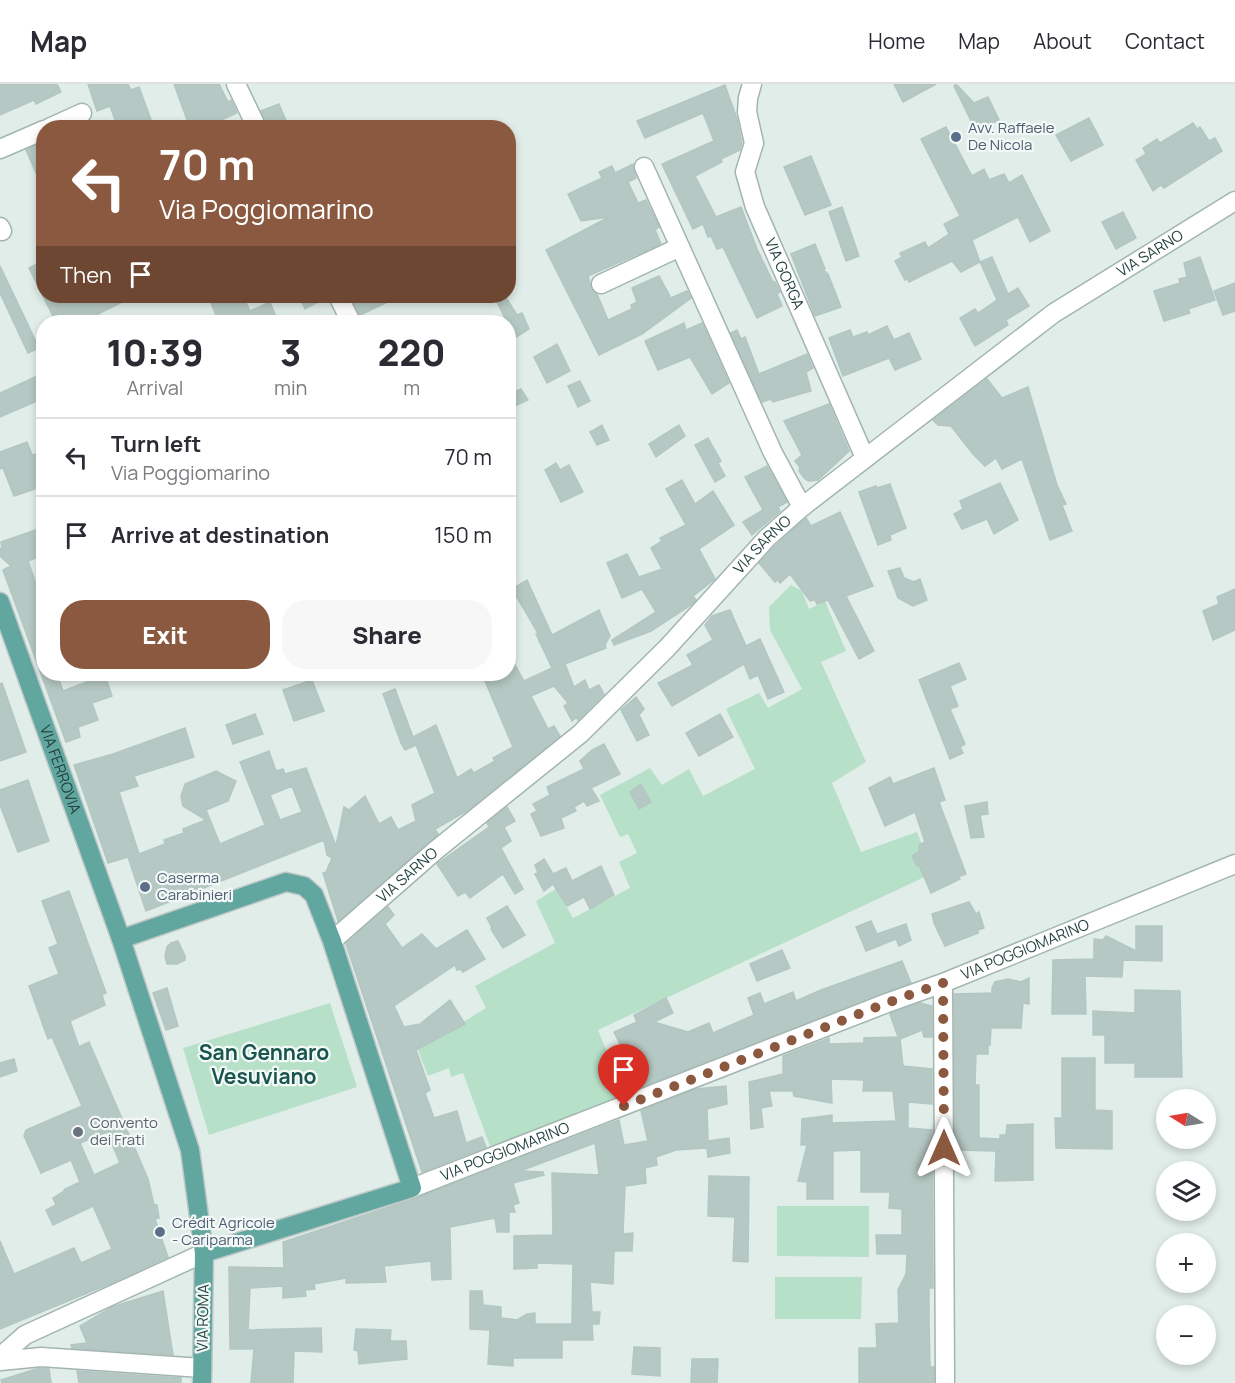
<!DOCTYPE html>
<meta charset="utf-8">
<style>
body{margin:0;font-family:Manrope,sans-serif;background:#f7f7f7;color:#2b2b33;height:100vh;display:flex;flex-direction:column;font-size:22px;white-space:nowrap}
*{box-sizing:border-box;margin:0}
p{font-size:20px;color:#7c7c81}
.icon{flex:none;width:33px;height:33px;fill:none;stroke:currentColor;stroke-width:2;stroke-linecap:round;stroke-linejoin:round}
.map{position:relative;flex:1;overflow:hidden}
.sheet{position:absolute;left:36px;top:231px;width:480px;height:366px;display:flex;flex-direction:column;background:#fff;border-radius:24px;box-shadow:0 3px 9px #0003}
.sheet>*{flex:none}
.hud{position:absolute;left:36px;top:36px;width:480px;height:183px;border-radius:24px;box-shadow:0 3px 9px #0003;background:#8a593f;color:#fff;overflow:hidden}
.needle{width:39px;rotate:281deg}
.fabs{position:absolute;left:1156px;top:1005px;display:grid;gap:12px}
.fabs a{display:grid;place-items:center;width:60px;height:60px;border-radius:50%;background:#fff;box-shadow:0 3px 9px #0003;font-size:30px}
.pin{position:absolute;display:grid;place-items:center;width:51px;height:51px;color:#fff;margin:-62px -26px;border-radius:50% 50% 50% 0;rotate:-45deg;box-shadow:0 0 6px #0007}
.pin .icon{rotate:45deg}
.me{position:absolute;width:66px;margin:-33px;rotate:0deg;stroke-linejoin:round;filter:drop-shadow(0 0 4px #0008)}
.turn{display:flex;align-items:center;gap:21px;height:126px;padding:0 24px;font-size:27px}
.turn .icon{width:78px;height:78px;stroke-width:2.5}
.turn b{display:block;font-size:42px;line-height:51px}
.then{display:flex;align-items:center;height:57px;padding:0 24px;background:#0003;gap:12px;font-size:22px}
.eta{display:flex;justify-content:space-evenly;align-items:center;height:102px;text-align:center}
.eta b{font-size:36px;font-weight:800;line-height:42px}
.button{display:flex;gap:12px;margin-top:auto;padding:12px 24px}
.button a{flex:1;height:69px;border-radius:24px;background:#8a593f;color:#fff;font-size:24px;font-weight:800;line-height:69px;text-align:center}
.button a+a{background:#f7f7f7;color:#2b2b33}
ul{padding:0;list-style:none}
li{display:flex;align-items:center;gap:18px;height:78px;padding:0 24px;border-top:2px solid #e1e1e2}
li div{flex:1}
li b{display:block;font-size:22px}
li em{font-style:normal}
header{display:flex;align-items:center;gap:36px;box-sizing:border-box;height:84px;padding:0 30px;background:#fff;border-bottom:2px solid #e1e1e2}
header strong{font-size:28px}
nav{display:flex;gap:33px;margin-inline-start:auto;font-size:21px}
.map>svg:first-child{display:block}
.green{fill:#b7e0c8}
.building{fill:#b6c8c3;stroke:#b3c7c2;stroke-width:1.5;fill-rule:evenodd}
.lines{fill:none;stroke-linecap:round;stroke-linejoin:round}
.minor-casing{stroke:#a3b5b1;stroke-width:21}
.major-casing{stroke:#c0c9c8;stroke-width:21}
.minor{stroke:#fff;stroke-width:18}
.major{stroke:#61a79f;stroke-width:18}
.route{stroke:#8a593f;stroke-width:10;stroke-dasharray:0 18}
.service-dot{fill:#5c6f8a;stroke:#f2f9f6;stroke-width:2}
.worship-dot{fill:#6b7280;stroke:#f2f9f6;stroke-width:2}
.labels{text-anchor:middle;stroke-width:4.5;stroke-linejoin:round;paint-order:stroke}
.service-label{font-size:15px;fill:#4e5e75;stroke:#f2f9f6;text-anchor:start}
.street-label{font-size:15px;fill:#1f3f3b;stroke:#f2f9f6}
.worship-label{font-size:15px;fill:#5b616d;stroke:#f2f9f6;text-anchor:start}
.district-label{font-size:21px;font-weight:bold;fill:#19544e;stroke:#f2f9f6}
</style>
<header>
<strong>Map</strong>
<nav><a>Home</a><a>Map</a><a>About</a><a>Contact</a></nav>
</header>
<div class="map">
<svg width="1235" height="1299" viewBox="0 0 1235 1299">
<rect width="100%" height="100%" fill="#e1ede9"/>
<g class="green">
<path d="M791,501l11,6 7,18 16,-8 21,50 -25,11 45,100 -34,21 29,69 56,-20 16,41 -335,157 28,69 -135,50 -28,-76 -12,4 -2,-9 -21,8 -10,-26 68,-42 -11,-22 80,-43 -19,-42 20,-12 17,29 57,-30 -11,-26 18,-9 -9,-19 -8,3 -20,-42 50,-27 12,17 27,-16 14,27 52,-27 -29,-60 33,-16 9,15 34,-19 -32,-59 -1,-23z"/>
<path d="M330,919l27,84 -148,48 -26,-87z"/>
<path d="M777,1122h92v51l-92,-1z"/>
<path d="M775,1193h87l-1,42h-86z"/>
</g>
<g class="building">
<path d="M0,0h57l4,8 -25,12 -2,-4 -34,15z"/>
<path d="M88,0h40l3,6 8,-3 15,41h-36l-8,-22 -13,5z"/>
<path d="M174,0h45l9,18 3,-2 6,13 -33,15h-14z"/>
<path d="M894,0h42l-33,18z"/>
<path d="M956,0l18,19 14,-6 11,23 -23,11 -22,-45z"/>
<path d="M725,1l12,34 5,24 -2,7 -19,9 1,3 -27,14 21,41 25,-10 16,42 16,33h2l5,10 -3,2 5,12 -25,12 -34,-71 -6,2 -6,-13 -3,1 -5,-13 -10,5 -31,-65 52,-23 -11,-28 -58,25 -8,-17z"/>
<path d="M279,20l10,24h-21l-7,-17z"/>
<path d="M1089,34l14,27 -32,16 -15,-26z"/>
<path d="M1193,39l4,6 3,-2 9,14 6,-3 7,13 -58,37 -3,-3 -8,6 -17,-31 10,-6 -3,-6 14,-9 3,4z"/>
<path d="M946,43l26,49 12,-7 5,11 15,-6 5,9 13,-8 28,56 -20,11 -12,-25 -46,23 8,22 -19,10 -9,-11 -43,21 -1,-3 -3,1 -10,-19 7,-4 -2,-4 25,-11 3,6 21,-14 -5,-10 16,-8 -39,-77z"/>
<path d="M44,58v49l-18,-41z"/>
<path d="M811,72l20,49 -26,10 -21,-48z"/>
<path d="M633,80l3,14 -8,4 10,21 8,-3 13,27 -4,3 6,14 -73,32 3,12 6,6 11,26 24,-11 -1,-4 6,-3 -5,-14 27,-12 12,22 16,-7 4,7 -49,36 -43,21 -53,-105 63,-33 -28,4 -13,-27 34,-16 -3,-6 13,-6 3,7z"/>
<path d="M842,123l17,49 -13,5 -17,-49z"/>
<path d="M1123,128l13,26 -20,11 -14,-27z"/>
<path d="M815,160l10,25 -2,1 5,4 13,33 -26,9 -24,-62z"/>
<path d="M992,173l16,37 10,-6 11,18 -23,14 2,5 -33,21 -15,-28 15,-9 3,4 19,-13 -17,-38z"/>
<path d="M1200,173l15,43 -27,9 2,4 -26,8 -10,-30 26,-8 -1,-4 8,-2 -3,-14z"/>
<path d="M44,176v36h90l-52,26h-26l-27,-54z"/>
<path d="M0,182l39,82 -11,5 -28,-60z"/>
<path d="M1235,199v28l-12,4 -9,-24z"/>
<path d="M208,212h35l7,15 20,-9 8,20h-59z"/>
<path d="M299,212h28v1l-22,12z"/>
<path d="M350,212h50l-40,19z"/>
<path d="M494,212h11l12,19 5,-2 7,16 -14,9z"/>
<path d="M684,239l2,7 16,-7 27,60 -17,11 -22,-37 -32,13 -13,-29z"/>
<path d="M887,242l7,14 15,-7 12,26 -26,11 -6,-12 -46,18 -14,-38 21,-8 3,7 14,-5 1,3z"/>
<path d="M737,246l4,9 4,-2 14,37 48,-20 6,14 -7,4 5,19 -38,11 -2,-3 -9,3 -31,-69z"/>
<path d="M557,260l13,27 -23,12 -13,-26z"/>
<path d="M44,289v25l-44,19v-24z"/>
<path d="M987,295l15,19 26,-11 29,98 9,19 -4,1 10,26 -22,9 -28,-81 -20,10 -6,-11 -11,8 -12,-12 -22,-28 -13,-1 -5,-5z"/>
<path d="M580,297l10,20 -12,6 -10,-21z"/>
<path d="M521,305l7,11 -20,9v-14z"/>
<path d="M829,320l20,47 -31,29 -9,1 -4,-2 -6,-8 1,-4 -5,-6 7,-6 -18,-34z"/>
<path d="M602,341l7,15 -12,5 -7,-13z"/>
<path d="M679,341l6,11 -29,21 -7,-13z"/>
<path d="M708,354l13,23 -3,2 7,13 -10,6 -20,-37z"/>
<path d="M27,358l5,13 12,-3v34l-30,10 -11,-28 -3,1v-17z"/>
<path d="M556,379l4,7 9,-5 14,27 -22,10 -16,-32z"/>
<path d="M767,382l20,36 -9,5 2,4 -28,24 -9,-13 20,-12 -18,-33z"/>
<path d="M682,396l13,24 18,-13 21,34 -35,24 16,30 -22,17 3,4 -5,5 -40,26 -37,14 -2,-5 44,-28 -14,-23 -20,9 -15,-35 20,-9 12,23 23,-8 -11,-21 11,-7 -2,-3 26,-13 -20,-36z"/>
<path d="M1000,399l18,37 -24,14 -7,-15 -25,10 -8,-15 9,-5 -3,-8z"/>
<path d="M890,400l16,44 -16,7 1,5 -13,5 -19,-53 17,-6 1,2z"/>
<path d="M840,428l33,74 -27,10 28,55 -15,8 -31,-59 -11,4 -2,-4 -5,1 -20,-27 -10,9 -2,-3 -3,2 -16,-19 16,-17 31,-28 5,8z"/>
<path d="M44,443v19l-5,2 4,7 -15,6 16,46v67h13l6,17 42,-16 7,21 -20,7 6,17 -20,7 2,10 -14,5 -63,-172 8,-4 -11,-10v-7l2,-2 -1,-5z"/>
<path d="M900,484l4,10 10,4 6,-3 7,21 -14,6 -15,-8 -10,-27z"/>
<path d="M527,496l25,55 47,-25 11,26 -5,9 1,3 -41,16 9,23 11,-7 4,10 10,-5 5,9 -26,26 -1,-3 -5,4 -8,-15 4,-3 -14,-17 -23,10 17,33 6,-3 6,10 -93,75 -32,18 3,5 -100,87 -15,-48 3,-1 6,-14 -5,-3 -3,-15 -178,71 -18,-54 -20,6 -34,-98 39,-11 72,-26 9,29 -60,19 4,10 -19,6 20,62 26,-10 -1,-4 20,-7 -1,-4 23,-9 -23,-14 -2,-10 4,-12 31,-13 20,10 -8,20 -22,9 14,34 45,-19 -25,-63 29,-11 7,20 7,-2 2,5 21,-6 30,78 8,-39 5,3 16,-14 14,28 12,-7 7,13 18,-9 -4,-16 23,-12 -19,-48 -11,5 -4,-7 -18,-49 12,-5 18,48 23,-12 21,53 14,-9 3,4 21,-12 -2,-3 20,-11 -31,-73h26v-22l16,29 28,-13 -16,-34 2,-1 -26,-44zM292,702l10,26 -22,8 -10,-25z"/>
<path d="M1235,505v41l-22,10 -10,-29 16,-7 -2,-7z"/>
<path d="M730,526l16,36 14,-7 24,53 -16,7 -10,-24 -8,4 -6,-15 -72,42 -14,-23 35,-18 -6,-10 26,-15 -8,-15 7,-9z"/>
<path d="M959,579l7,16 -16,7 8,20 -8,3 15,35 -5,3 3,6 -13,6 -31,-79z"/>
<path d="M312,596l12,31 -30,10 -11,-31z"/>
<path d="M2,599l24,69 -26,9v-77z"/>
<path d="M636,613l8,12 -5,6 10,20 -12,6 -16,-31z"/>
<path d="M255,630l8,20 -30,10 -7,-19z"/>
<path d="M720,630l13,23 -34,19 -13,-23z"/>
<path d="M604,660l16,30 -29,14 8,13 -12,5 -3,-5 -10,6 2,4 -15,7 3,10 -23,8 -10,-22 6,-3 -4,-7 17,-9 -3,-8 37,-18 -4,-8 12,-11z"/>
<path d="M934,684l11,32 -6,2 27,72 -8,3 2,2 -29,14 -12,-28 -2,1 -5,-10 8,-5 -1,-6 6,-3 -10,-30 -30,14 -16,-38 21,-11 3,7z"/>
<path d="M28,696l21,61 -31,11 -18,-47v-15z"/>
<path d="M641,700l10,18 -12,7 -9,-17z"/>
<path d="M987,718l1,12 -8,1 4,22 -13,1 -6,-32z"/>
<path d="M507,723l8,14 -11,6 7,14 -10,7 22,41 -8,5 -12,-20 -33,24 -5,-6 -7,4 -21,-32 52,-37 -2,-4z"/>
<path d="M544,775l9,15 13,-6 6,13 29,-15 13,29 -24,14 -6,-12 -17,9 -14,-22 -9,7 -9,-17 3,-1 -3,-8z"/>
<path d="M69,807l37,102 -4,2 3,10 -35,16 9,26 10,-5 59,137 6,26h3l2,13 -4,1 13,38 -54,25 -114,47v-88l14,33 60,-26 7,15 31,-14 -19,-43 -40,19 -7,-15 10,-5 -3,-7 10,-6 2,-3 15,-7 -9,-22 -30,13 -17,-37 2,-6 56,-24 -30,-69 -4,2 -19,-53 30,-12 -10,-26 9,-4 -16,-43zM107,1048l13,31 -26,12 -14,-32z"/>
<path d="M969,818l7,12 3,-2 5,16 -6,2v3l-33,13 -11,-23 -2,-9z"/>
<path d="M507,822l18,29 -22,13 -12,-19 1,-1 -5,-10z"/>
<path d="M388,823l6,8 -9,9 17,24 20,-14 14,15 31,-19 18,29 -22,13 -3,-3 -3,1 -2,-5 -61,41 10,21 16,-3 30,-24 15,24 -49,26 14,40 -5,3 9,25 23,-7 9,32 16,-6 4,10 -64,25 -76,-228z"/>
<path d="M871,837l6,13 29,-10 5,16 -12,6 -3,-7 -30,12 -10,-24z"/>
<path d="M1136,842h26v35l-39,-1 -1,17 -37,-1 1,38h-34l1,-54 41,-1v-20l9,1 3,-4 30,15z"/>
<path d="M178,857l7,15v4l-8,4h-10l-2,-8 2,-9 4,-4z"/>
<path d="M782,866l8,18 -33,13 -7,-17z"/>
<path d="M902,877l9,22 -281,108 -20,-36 12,-7 -8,-16 23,-10 -3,-7 32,-17 7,15 -19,9 34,10 21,-9 4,10 41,-18 -6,-17 12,-5 4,11 29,-12 3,9 25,-11z"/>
<path d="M1029,894v26l-6,-1 -2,25h-30l-1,17 -2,-1v10h-12l-1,31h4v53l21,1v-4h6l1,-10 26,-1v56l-38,1 1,-30 -41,-1 -1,-156 38,-1v-5l3,-6 13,-3 13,3z"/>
<path d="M167,904l11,38 -12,4 -13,-37z"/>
<path d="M1135,906l45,1 2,86h-47v-14h-30v-28h-12v-24l42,2z"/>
<path d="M920,919l12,3v31h-8l-2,-7 -22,9 3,27 29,3v35l-24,-2v26l24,2 1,158h-4v32l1,47h4v16h-75v-35h18l-1,-24 23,-1 -1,-33 8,-16 1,-20h-30l-1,-19h26v-26l-13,-1 1,-16h-29v-42l-28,1v48h-26v-17l-9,-1 9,-36h-6l1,-26 30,-4v8l64,-2 -3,-30h-30l1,-11 -33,-1 1,24 -38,-7 -1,-5h-24l3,15 -11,2 2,19 -12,2 -2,-47 34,-8v-18l46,-18v6l35,-1v-5l34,-1 -8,-23z"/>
<path d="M1062,974h33v52l17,1v38l-56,-1 -1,-30h7z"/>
<path d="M14,975l3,12 -17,6v-14z"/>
<path d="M726,1002l1,18 -20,5 1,32 21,-3 1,15 -22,4 -1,-9 -31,2 -20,7 1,8 -12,3 1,15 -21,3 -2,48 10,-1 -1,18h-18l-1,33 -23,-2 2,30h8l-1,12h-7l1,16h-31v18h-49v8l-25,-2 2,-34 -20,-1v-38h12l1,14 18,2v11l16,2 10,-6 8,-1v11h37l1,-60 -36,-1v5l-23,1v-33l39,-1 -1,-62 47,2 -4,-32 -75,28 23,1 1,3 -31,8 6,20 -6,2 2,7h-6v20h-12l-2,-14 -45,9 1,52 -19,1 -1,-19 -47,5 2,16 -40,1v-5l-32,6 1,5 -10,1 1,6 -23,2v-12l-33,2 -2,42 73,-2 1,24 -28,-1 -1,32h-42l3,-34h-24l-1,-82 55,1 -1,-26 133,-44 203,-78 5,25 24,-4 -7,-30 55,-22z"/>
<path d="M709,1092l40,1 -1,85 -15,-1 2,-44 -27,-1z"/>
<path d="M163,1207l10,64 -101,-7 -1,-3 16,-2 -7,-17 32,-19z"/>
<path d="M356,1245l35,1 -1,11h16l1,18 -48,5 -1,-13 -4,-1z"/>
<path d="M634,1263l26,1v28l-28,-2z"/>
<path d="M692,1275h26l-1,24h-26z"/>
<path d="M39,1284l10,1 2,14h-49l-1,-3z"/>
<path d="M77,1287l104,7v5h-102z"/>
</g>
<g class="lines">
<g class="minor-casing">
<g id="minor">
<path d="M236,0l21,44"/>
<path id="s1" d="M752,0l-4,14 -1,14 7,31 -9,29 10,35 110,251"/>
<path d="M49,44l33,-15"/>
<path d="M0,65l44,-19"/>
<path d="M644,83l129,286 29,54"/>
<path d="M0,143l2,4"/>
<path d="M601,200l79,-37"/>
<path d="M338,212l13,26"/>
<path id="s2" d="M332,857l104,-91 144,-116 87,-86 100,-110 35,-31 252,-194 181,-112"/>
<path d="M943,899l2,400"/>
<path id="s3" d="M412,1104l475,-185 56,-20 292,-119"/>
<path d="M0,1273l25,-22 179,-82"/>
<path d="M0,1277l41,-4 161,11"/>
</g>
</g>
<g class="major-casing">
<g id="major">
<path id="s4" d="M0,518l121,337 69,211 14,103 -2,130"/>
<path d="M121,855l165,-57 18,4 10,9 18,46 80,247 -208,65"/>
</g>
</g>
<use href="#minor" class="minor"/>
<use href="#major" class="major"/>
</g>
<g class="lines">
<path class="route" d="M624,1022l263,-103 56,-20 1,165"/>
</g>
<g class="service-dot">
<circle cx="956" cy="53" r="6"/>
<circle cx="145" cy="803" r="6"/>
<circle cx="160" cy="1148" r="6"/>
</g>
<circle class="worship-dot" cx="78" cy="1048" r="6"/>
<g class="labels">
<g class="service-label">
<text x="968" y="49">Avv. Raffaele<tspan x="968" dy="17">De Nicola</tspan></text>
<text x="157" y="799">Caserma<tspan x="157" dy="17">Carabinieri</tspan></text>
<text x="172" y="1144">Crédit Agricole<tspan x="172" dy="17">- Cariparma</tspan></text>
</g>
<g class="street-label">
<text dy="5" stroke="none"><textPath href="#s2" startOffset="1072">VIA SARNO</textPath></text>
<text dy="5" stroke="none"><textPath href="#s1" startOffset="200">VIA GORGA</textPath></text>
<text dy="5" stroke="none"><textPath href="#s2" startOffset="586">VIA SARNO</textPath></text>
<text dy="5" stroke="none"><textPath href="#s4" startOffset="178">VIA FERROVIA</textPath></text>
<text dy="5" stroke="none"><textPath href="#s2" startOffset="100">VIA SARNO</textPath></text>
<text dy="5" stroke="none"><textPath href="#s3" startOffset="658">VIA POGGIOMARINO</textPath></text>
<text dy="5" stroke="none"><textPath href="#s3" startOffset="100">VIA POGGIOMARINO</textPath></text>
<text transform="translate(203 1234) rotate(-89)" y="5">VIA ROMA</text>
</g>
<g class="worship-label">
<text x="90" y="1044">Convento<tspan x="90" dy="17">dei Frati</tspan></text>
</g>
<g class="district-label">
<text x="264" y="976">San Gennaro<tspan x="264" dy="24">Vesuviano</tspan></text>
</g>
</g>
</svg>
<div class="fabs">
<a><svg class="needle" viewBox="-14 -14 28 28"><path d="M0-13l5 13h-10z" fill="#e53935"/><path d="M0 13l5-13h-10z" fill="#7c7c81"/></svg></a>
<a><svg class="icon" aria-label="layers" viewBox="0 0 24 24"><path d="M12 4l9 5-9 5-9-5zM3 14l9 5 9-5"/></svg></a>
<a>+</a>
<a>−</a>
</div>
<div class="pin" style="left:624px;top:1022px;background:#d93025"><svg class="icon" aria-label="arrive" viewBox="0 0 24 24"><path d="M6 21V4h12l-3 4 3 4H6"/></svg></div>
<svg class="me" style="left:944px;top:1064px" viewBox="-20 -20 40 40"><path d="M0-17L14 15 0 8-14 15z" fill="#8a593f" stroke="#fff" stroke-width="4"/></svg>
<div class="hud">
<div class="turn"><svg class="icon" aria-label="left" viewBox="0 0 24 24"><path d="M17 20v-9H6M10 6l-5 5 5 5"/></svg><div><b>70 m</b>Via Poggiomarino</div></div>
<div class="then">Then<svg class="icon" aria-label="arrive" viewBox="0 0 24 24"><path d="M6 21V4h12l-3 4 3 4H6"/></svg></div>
</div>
<section class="sheet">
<div class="eta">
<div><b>10:39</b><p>Arrival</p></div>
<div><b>3</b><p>min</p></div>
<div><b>220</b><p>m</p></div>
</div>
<ul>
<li><svg class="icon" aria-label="left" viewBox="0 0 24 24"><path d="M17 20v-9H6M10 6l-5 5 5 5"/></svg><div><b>Turn left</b><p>Via Poggiomarino</p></div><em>70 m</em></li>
<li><svg class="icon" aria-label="arrive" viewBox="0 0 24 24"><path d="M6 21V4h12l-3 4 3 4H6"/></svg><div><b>Arrive at destination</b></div><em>150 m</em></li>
</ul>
<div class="button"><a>Exit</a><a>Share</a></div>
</section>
</div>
